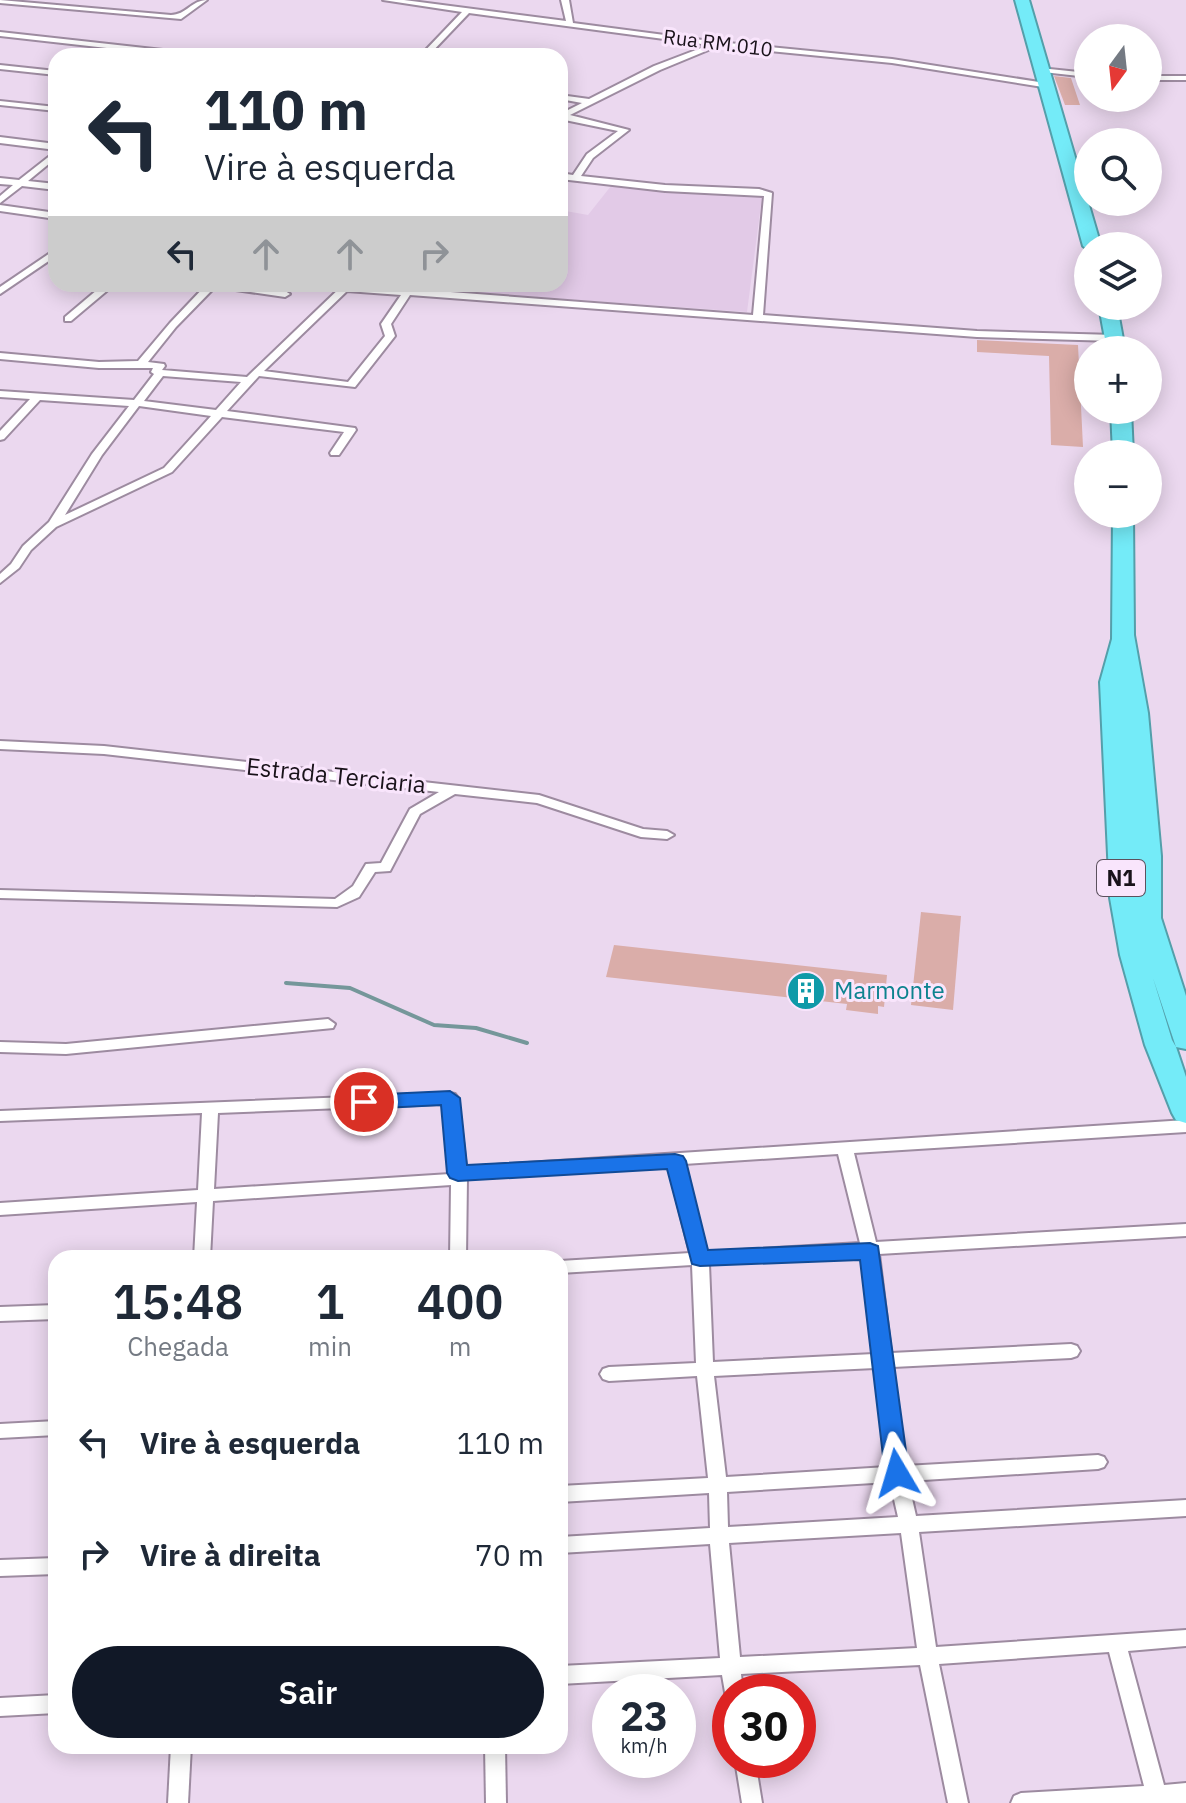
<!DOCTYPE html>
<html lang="pt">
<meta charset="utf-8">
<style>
body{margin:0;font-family:"IBM Plex Sans",sans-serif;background:#f6f6f7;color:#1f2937;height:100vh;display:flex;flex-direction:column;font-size:30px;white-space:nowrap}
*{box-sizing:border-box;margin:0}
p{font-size:26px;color:#747a83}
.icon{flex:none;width:44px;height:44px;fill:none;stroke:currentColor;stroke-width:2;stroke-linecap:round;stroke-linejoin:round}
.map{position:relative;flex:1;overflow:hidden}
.details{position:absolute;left:48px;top:1250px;width:520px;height:504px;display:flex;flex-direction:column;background:#fff;border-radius:24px;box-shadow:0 4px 20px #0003}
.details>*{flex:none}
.hud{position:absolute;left:48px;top:48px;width:520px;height:244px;border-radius:24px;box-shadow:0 4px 20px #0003;background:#fff;color:#1f2937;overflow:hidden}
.needle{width:52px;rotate:195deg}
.fabs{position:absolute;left:1074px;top:24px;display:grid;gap:16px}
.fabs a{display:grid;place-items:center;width:88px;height:88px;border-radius:50%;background:#fff;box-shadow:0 4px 20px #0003;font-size:40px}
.speed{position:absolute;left:592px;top:1674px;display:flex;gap:16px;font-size:40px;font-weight:700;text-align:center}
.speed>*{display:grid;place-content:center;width:104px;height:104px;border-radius:50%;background:#fff;box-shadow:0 4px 20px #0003;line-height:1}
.speed small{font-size:20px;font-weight:400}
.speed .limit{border:12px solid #d22;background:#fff;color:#111}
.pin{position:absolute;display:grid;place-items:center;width:68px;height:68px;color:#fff;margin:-34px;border:4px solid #fff;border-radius:50%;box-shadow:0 2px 8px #0007}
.me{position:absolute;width:88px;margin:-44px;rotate:353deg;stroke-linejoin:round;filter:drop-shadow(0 0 6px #0008)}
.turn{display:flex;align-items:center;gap:28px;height:168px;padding:0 24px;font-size:36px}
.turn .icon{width:104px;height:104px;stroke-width:2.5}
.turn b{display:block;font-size:56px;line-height:68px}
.lanes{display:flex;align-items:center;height:76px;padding:0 24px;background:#0003;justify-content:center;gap:40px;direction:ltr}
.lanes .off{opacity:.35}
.eta{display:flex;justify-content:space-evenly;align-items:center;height:136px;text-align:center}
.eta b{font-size:48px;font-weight:600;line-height:56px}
.primary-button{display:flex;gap:16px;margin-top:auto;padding:16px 24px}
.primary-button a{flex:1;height:92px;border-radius:48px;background:#111827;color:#fff;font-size:32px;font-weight:600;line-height:92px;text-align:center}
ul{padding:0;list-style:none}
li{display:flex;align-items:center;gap:24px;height:112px;padding:0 24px}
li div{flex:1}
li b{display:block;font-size:30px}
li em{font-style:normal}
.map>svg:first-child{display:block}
.built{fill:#e2cae7}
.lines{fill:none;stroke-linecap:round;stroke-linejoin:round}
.stream{stroke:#75979a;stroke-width:4}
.building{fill:#daada9}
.street-casing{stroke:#9d8ba0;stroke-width:4}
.highway-casing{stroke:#549faa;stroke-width:4}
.street{fill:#fff;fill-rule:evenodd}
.highway{fill:#74ebf8;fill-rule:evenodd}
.route{fill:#1a73e8;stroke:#114b97;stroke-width:2}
.labels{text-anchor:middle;stroke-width:6;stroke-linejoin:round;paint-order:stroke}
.far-street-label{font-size:20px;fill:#19121a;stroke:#f9e5fc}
.shield{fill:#f9e5fc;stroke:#5c515e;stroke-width:2}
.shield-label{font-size:22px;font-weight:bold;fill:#19121a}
.street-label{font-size:24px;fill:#19121a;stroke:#f9e5fc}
.culture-label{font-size:24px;fill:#0d838f;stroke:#f9e5fc;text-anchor:start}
</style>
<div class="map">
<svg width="1186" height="1803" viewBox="0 0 1186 1803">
<rect width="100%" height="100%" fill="#ebd8ef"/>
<path class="built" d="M611,186l151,11 -15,115 -352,-25 3,-3h162v-74l28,5z"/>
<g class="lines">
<path class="stream" d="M286,983l64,5 84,37 42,3 51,15"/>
</g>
<g class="building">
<path d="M1054,76l17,2 9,27h-15z"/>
<path d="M977,340l101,5 5,102 -32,-2 -2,-89 -72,-4z"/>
<path d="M921,912l40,4 -8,94 -42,-5z"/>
<path d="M614,945l273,30 -3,32 -6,-1v8l-32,-4 1,-6 -241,-27z"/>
</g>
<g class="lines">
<g class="street-casing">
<g id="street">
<path d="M0,0l171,15c15,0 21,-15 36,-15l-26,19 -181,-16z"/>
<path d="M383,0h21l162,21 -5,-21h8l4,23 145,19 174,17 160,25v4h-3l-157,-25 -174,-17 -58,24 -90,45 59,15 -36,28 -12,18 84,9 94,4 13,4 -9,122 214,16 138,4 5,3 -5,3 -138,-4 -567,-42 -19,29 4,12 -40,51 -96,-11 -32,35 128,17 1,2 -17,25h-8l-1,-2 14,-21 -122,-15 -50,55 -116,55 -25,23 -12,18 -19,15v-9l11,-10 12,-18 26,-24 43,-68 37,-48 -89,-6 -36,39 -4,1v-9l30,-32 -30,-2v-6l134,9 20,-26 -3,-2 2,-4h-54l-99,-9v-6l99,9 39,-1 32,-38 37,-39h26l52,7 5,3 -5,3 -70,-10 -39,40 -28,35 16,2 1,2 -3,4 85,7 97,-93 409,31 11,-119 -99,-5 -105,-12v-6l13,2 14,-21 31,-23 -58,-12v-5l22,-11 -22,-4v-4l29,4 65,-33 55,-21 -240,-32 -41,43h-8l42,-44zM347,291l54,4 -20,29 4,12 -37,46 -84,-11zM163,376l78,6 -25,28 -72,-9zM139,406l72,10 -47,52 -99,47 37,-60z"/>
<path d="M0,32l199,22 4,2h-25l-178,-20z"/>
<path d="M0,65l56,6v4l-56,-6z"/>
<path d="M1040,68l48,5v4l-45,-5h-3z"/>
<rect x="1148" y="76" width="38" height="4"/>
<path d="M0,101l56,6v4l-56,-6z"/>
<path d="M0,137l56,7v6l-56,-7z"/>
<path d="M56,151v7l-28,23 28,3v6l-34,-4 -22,17v-7l13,-11 -13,-1v-6l19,2z"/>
<path d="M0,205l56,8v6l-56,-8z"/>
<path d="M56,249v7l-56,38v-7z"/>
<path d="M104,284h11l-44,37h-6v-4z"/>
<path d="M0,741l104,5 435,49 104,34 24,2 7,4 -7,4 -26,-2 -104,-34 -82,-9 -35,20 -30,57 -15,1 -16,25 -22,10 -337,-9v-8l335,9 18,-13 13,-22 15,-1 29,-54 29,-17 -335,-38 -104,-5z"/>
<path d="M328,1019l7,5 -2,4 -267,26 -66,-2v-10l66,2z"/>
<path d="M450,1093l5,1 3,4 8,69 720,-47v12l-332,21 22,89 310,-18v12l-307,18 12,99 180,-9 6,2 3,5 -3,5 -6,2 -178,9 12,99 193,-11 6,2 3,5 -3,5 -6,2 -190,12 8,35 270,-16v16l-267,16 17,115 250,-17v16l-58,5 36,134 22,-2v20h-175l3,-7 7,-3 123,-7 -35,-134 -170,12 29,139h-20l-28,-138 -179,9 2,18h-13v8l-4,-2 -4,-23 -162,9v-18l160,-8 -10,-114 -150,9v-16l150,-9 -1,-35 -149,9v-16l148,-8 -11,-102 -88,5 -6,-2 -3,-5 3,-5 6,-2 87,-4 -4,-98 -132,8v-12l130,-8 -22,-88 -201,13 -1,80h-16l1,-73 -238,16 -3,57h-16l3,-56 -197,13v-12l198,-13 4,-77 -202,8v-10zM443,1104l7,70 -236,15 4,-76zM838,1154l22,89 -153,9 -23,-88zM862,1255l12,99 -161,8 -4,-98zM875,1368l12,99 -161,10 -12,-101zM890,1482l8,35 -170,10 -1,-35zM901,1533l16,115 -177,9 -11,-114z"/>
<path d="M56,1305v14l-56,2v-14z"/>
<path d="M56,1421v14l-56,3v-14z"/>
<path d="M56,1558v16l-56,2v-16z"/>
<path d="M56,1695v18l-56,3v-18z"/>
<path d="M171,1746h20l-3,57h-20z"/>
<path d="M485,1746h20l1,57h-20z"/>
<path d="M735,1760h20l7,43h-20z"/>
</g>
</g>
<g class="highway-casing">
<g id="highway">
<path d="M1015,0h14l72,246h-13v4l-5,-4z"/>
<path d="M1099,306h18l8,44h-18z"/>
<path d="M1111,410h20l2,44h-20z"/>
<path d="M1113,514h20l1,121 14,78 13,143v62l25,78v53l-10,-2 -4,-7 -19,-62 33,99v46l-10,-3 -4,-7 -27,-68 -25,-90 -10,-57 -10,-216 12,-43z"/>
</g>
</g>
<use href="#street" class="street"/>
<use href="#highway" class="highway"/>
</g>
<path class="route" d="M450,1091l10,7 7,67 208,-11 8,2 3,5 22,89 162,-7 8,3 31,227 -4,6 -8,3 -8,-3 -4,-6 -25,-213 -160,6 -8,-2 -25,-95 -209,12 -8,-3 -3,-5 -6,-68 -77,4 -10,-7 10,-7z"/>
<defs>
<g id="building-disc" transform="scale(2)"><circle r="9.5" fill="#0f9aa8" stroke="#f9e5fc"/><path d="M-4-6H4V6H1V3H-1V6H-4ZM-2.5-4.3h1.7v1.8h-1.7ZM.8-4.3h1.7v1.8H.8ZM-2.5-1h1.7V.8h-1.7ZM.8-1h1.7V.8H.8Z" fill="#fff"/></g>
</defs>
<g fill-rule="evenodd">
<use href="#building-disc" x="806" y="991"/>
</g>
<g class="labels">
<g class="far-street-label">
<text transform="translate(718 43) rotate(7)" y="7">Rua RM.010</text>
</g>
<rect class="shield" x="1097" y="860" width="48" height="36" rx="6"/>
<g class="shield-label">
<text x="1121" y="886">N1</text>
</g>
<g class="street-label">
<text transform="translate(336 776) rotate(6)" y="8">Estrada Terciaria</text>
</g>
<g class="culture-label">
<text x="834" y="999">Marmonte</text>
</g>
</g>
</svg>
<div class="fabs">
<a><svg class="needle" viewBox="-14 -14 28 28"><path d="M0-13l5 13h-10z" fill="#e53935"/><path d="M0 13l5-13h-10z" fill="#747a83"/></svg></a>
<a><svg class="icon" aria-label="search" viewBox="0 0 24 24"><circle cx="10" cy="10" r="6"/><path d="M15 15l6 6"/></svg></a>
<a><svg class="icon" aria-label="layers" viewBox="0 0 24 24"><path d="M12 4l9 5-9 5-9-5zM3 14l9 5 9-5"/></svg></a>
<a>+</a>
<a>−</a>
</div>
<div class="speed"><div>23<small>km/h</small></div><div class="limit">30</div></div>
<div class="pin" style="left:364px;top:1102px;background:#d93025"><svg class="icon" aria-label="arrive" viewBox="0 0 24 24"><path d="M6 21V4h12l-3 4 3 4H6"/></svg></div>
<svg class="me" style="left:897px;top:1473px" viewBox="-20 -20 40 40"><path d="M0-17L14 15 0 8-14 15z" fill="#1a73e8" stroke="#fff" stroke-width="4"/></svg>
<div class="hud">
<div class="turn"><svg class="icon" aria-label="left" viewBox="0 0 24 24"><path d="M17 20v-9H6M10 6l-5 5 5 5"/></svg><div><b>110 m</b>Vire à esquerda</div></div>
<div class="lanes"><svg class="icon" aria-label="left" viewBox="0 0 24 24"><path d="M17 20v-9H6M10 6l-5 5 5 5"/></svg><svg class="icon off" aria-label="ahead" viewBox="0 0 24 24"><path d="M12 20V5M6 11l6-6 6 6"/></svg><svg class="icon off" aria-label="ahead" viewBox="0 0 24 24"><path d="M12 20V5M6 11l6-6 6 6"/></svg><svg class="icon off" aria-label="right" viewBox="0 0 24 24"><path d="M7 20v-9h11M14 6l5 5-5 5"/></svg></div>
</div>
<section class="details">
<div class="eta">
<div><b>15:48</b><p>Chegada</p></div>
<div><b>1</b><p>min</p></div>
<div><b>400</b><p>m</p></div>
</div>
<ul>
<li><svg class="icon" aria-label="left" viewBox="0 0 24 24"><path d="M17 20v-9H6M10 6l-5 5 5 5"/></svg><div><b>Vire à esquerda</b></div><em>110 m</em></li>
<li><svg class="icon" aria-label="right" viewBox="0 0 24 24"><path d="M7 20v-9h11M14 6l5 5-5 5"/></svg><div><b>Vire à direita</b></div><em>70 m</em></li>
</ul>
<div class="primary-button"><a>Sair</a></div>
</section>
</div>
